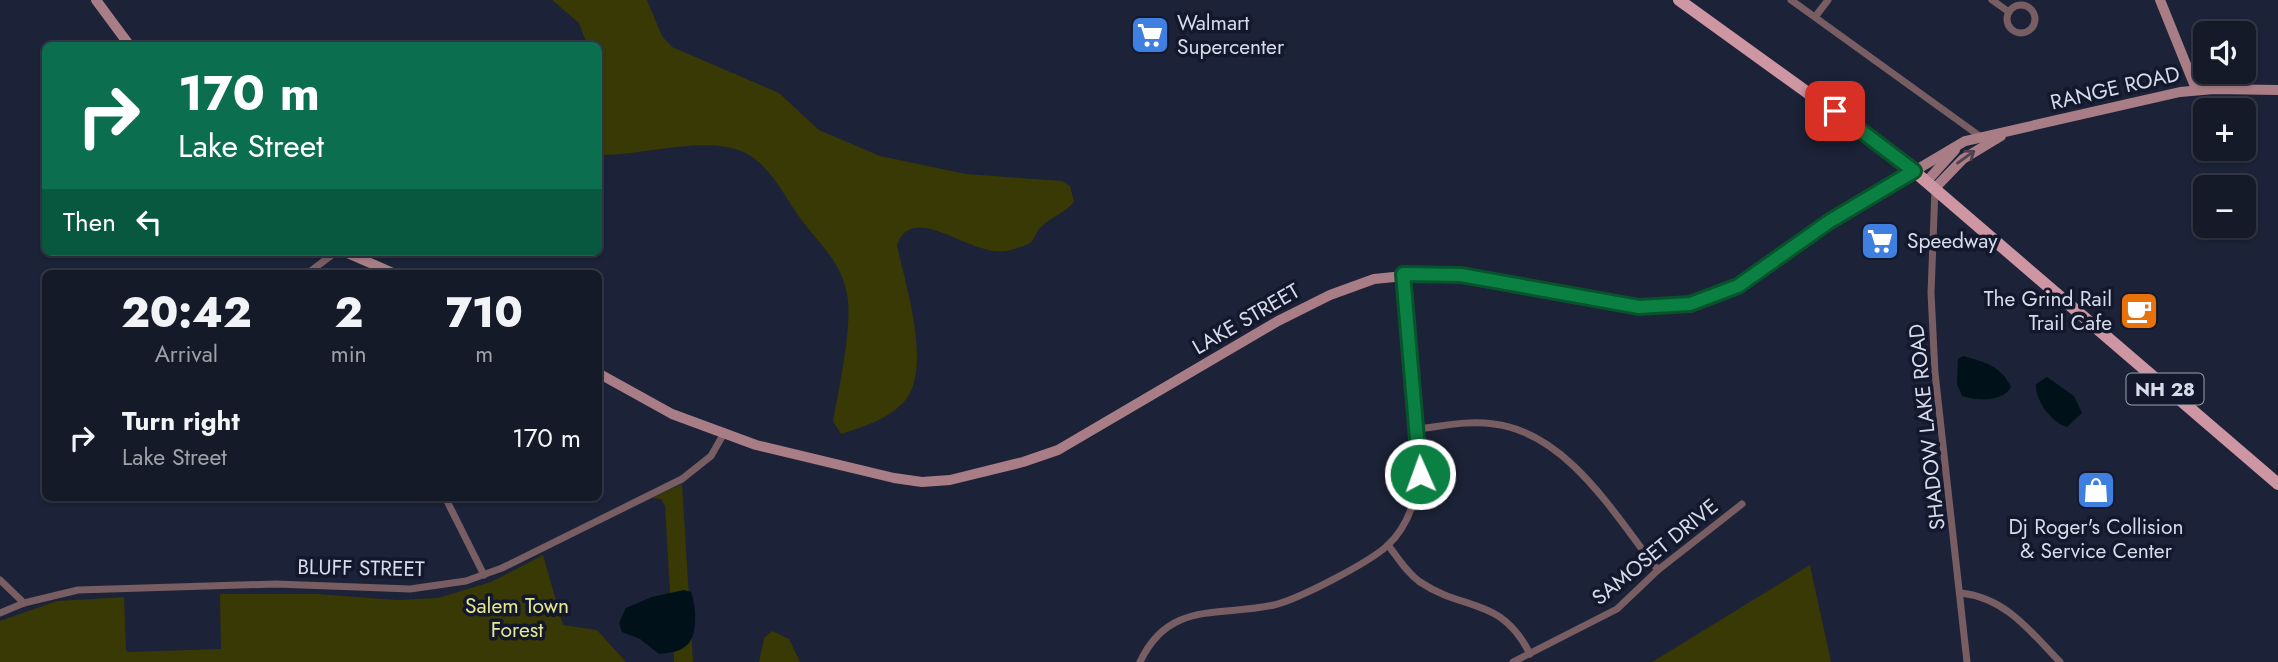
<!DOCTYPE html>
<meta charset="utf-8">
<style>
body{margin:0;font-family:Jost,sans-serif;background:#222735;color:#f1f3f6;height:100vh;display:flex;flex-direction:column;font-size:26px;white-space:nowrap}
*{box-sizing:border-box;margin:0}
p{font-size:23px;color:#9da1a8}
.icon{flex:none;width:38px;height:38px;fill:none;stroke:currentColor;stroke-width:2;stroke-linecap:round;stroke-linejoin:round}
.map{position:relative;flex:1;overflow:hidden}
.details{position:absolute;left:42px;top:270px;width:560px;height:231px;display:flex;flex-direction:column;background:#151a29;border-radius:10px;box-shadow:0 2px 5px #0004,0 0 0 2px #343846}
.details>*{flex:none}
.hud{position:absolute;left:42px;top:42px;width:560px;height:214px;border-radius:10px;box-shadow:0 2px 5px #0004,0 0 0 2px #343846;background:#0b6e4f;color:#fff;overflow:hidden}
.fabs{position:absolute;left:2193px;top:21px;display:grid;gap:14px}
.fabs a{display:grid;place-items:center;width:63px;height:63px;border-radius:10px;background:#151a29;box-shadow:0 2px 5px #0004,0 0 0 2px #343846;font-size:35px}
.pin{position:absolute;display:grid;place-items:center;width:60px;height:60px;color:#fff;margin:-30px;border-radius:14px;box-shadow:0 4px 10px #0006}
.me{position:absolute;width:77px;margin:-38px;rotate:358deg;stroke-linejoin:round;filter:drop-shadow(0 0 5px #0008)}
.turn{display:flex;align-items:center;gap:24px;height:147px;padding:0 21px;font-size:32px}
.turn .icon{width:91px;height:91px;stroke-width:2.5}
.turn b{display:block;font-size:49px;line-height:60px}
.then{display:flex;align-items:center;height:66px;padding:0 21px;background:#0003;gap:14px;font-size:26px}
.eta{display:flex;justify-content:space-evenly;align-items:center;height:119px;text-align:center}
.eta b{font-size:42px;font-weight:800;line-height:49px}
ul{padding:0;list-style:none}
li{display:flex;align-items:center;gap:21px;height:98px;padding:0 21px}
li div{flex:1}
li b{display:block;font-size:26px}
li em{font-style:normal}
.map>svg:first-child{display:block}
.green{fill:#383904}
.water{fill:#001119}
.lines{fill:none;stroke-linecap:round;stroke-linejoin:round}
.street{stroke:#785d62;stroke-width:7}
.secondary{stroke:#a97d86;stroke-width:10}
.primary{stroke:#ce96a2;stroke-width:12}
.oneway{stroke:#4f4051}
.route-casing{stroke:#07532c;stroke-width:18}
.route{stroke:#0b8043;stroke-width:12}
.labels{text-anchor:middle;stroke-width:7;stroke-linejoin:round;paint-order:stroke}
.shield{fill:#13182d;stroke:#9ca1b2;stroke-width:2}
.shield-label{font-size:19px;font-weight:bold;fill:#d7dceb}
.poi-label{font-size:21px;fill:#d7dceb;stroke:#13182d;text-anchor:start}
.street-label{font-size:21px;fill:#d7dceb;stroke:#13182d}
.park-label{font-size:21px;fill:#e5e88f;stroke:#13182d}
</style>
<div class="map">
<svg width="2278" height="662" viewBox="0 0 2278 662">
<rect width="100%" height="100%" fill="#1c2237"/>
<g class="green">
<path d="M552,0h95l15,36 10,11 107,46 40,37 61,26 86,18 96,7 8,5 4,16c-10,12 -24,15 -34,26 -4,4 -5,10 -9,14 -5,4 -19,8 -25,9 -38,5 -93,-51 -109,-6 8,39 37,126 6,158 -17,17 -40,24 -62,31l-8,-13c6,-32 20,-97 14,-127 -6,-33 -28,-50 -47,-76 -18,-25 -34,-63 -69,-70 -42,-9 -89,8 -132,7l-1,-109 -11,-1 -8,-22z"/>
<path d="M682,484l11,178h-19l-9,-156 -4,-7 -9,-1z"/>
<path d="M543,555l20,70 34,5 29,32h-626v-41l57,-20 67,-4 2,53 2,2 93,-3 -1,-55h97l79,6 42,-2 53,-16z"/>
<path d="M1810,565l21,97h-179z"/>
<path d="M772,631l17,8 11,23h-41l5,-24z"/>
</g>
<g class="water">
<path d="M1963,356c22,6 38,10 48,31 -8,15 -34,14 -49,9l-5,-12 1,-25z"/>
<path d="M2047,377l27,19 8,17 -15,14c-15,-4 -32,-26 -31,-43z"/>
<path d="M684,590l7,2c5,13 8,44 -5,54 -7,6 -18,7 -27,8l-19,-15 -18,-7 -3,-9 7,-15 26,-11z"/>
</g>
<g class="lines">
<g class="street">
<path d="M1791,0l190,137"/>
<path d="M1992,0l17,12"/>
<circle cx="2021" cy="19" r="14"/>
<path d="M1815,17l13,-17"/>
<path d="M1935,189l-4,104 4,80 32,289"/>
<path d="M308,273l28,-21"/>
<path d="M1419,429c24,-3 50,-9 75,-5 74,9 121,92 164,146"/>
<path d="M445,497l39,78"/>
<path d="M1388,545c10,13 19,28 32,37 45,30 81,14 110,72"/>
<path d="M0,580l24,23"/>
<path d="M1961,593c45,5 69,38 99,69"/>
<path d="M0,613l24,-10 54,-13 198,-6 134,5 56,-8 36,-13 180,-89 29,-23 12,-21"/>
<path d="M1140,662c29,-62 79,-45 134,-57 25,-6 94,-42 113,-59 20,-18 29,-46 33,-72l-17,-200"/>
<path d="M1513,662l104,-53 41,-39 84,-66"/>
</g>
<g class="secondary">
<path d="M96,0l34,46"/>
<path d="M2160,0l36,89"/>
<path d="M1927,181l28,-31"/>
<path d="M1935,188l28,-29 38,-23"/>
<path d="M345,252l48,21"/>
<path d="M598,373l74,41 84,31 138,33 28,4 28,-2 73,-18 35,-12 220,-129 52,-26 44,-16 60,-6 205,34 51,-3 48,-18 92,-65 135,-80 215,-49 34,-3 64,1"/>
</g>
<path class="primary" d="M1679,0l222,160 377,324"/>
</g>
<defs><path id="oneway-shaft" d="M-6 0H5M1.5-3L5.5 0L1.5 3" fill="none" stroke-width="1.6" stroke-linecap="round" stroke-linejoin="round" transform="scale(1.75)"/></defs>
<use class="oneway" href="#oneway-shaft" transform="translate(1966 157) rotate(-36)"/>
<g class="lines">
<g class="route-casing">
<path id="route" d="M1420,474l-17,-200 58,1 178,32 51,-3 48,-18 92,-65 84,-50 -79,-60"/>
</g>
<use href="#route" class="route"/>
</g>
<defs>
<g id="supermarket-square" transform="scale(2.0125)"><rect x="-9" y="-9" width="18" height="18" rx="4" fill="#3f7fe0" stroke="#13182d"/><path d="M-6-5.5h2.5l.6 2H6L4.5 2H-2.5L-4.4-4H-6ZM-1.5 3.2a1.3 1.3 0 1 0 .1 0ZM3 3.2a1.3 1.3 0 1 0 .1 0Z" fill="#fff"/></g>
<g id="cafe-square" transform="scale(2.0125)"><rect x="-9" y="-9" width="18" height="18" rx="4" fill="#e8710a" stroke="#13182d"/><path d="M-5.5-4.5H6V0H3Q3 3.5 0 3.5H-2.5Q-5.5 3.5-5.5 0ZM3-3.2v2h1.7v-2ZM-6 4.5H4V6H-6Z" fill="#fff"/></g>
<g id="shop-square" transform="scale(2.0125)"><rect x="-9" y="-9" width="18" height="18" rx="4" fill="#3f7fe0" stroke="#13182d"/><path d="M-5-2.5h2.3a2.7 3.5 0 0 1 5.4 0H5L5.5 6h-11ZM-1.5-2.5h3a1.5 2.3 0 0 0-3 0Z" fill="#fff"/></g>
</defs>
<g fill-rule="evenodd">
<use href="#supermarket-square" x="1150" y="35"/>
<use href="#supermarket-square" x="1880" y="241"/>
<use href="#cafe-square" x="2139" y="311"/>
<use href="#shop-square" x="2096" y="490"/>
</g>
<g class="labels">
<rect class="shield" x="2126.5" y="373.5" width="77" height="31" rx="5"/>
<g class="shield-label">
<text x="2165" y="396">NH 28</text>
</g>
<g class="poi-label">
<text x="1177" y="30">Walmart<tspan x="1177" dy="24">Supercenter</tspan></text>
<text x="1907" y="248">Speedway</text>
<text x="2112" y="306" text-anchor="end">The Grind Rail<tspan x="2112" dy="24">Trail Cafe</tspan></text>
<text x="2096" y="534" text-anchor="middle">Dj Roger's Collision<tspan x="2096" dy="24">&amp; Service Center</tspan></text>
</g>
<g class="street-label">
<text transform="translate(2115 88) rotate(-13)" y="7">RANGE ROAD</text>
<text transform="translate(1246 319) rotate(-30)" y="7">LAKE STREET</text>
<text transform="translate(1927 427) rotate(-96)" y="7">SHADOW LAKE ROAD</text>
<text transform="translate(1655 552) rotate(-39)" y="7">SAMOSET DRIVE</text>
<text transform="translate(361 568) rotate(1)" y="7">BLUFF STREET</text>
</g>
<g class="park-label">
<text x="517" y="613">Salem Town<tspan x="517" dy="24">Forest</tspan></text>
</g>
</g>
</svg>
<div class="fabs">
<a><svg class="icon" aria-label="sound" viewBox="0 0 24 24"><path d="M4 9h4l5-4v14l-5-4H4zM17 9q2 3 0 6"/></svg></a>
<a>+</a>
<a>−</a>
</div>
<div class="pin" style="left:1835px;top:111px;background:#d93025"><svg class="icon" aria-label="arrive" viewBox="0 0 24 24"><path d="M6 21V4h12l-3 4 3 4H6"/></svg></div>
<svg class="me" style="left:1420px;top:474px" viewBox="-20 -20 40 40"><circle r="17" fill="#0b8043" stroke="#fff" stroke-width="3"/><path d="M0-11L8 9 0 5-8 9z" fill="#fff"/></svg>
<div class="hud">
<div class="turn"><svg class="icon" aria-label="right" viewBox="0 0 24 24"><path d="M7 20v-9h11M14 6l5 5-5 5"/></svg><div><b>170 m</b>Lake Street</div></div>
<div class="then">Then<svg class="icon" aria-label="left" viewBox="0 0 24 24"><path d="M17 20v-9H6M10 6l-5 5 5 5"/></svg></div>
</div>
<section class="details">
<div class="eta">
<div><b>20:42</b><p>Arrival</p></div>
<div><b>2</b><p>min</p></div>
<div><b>710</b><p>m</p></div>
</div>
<ul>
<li><svg class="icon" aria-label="right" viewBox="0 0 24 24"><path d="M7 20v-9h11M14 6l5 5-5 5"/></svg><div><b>Turn right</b><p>Lake Street</p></div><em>170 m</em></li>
</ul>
</section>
</div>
